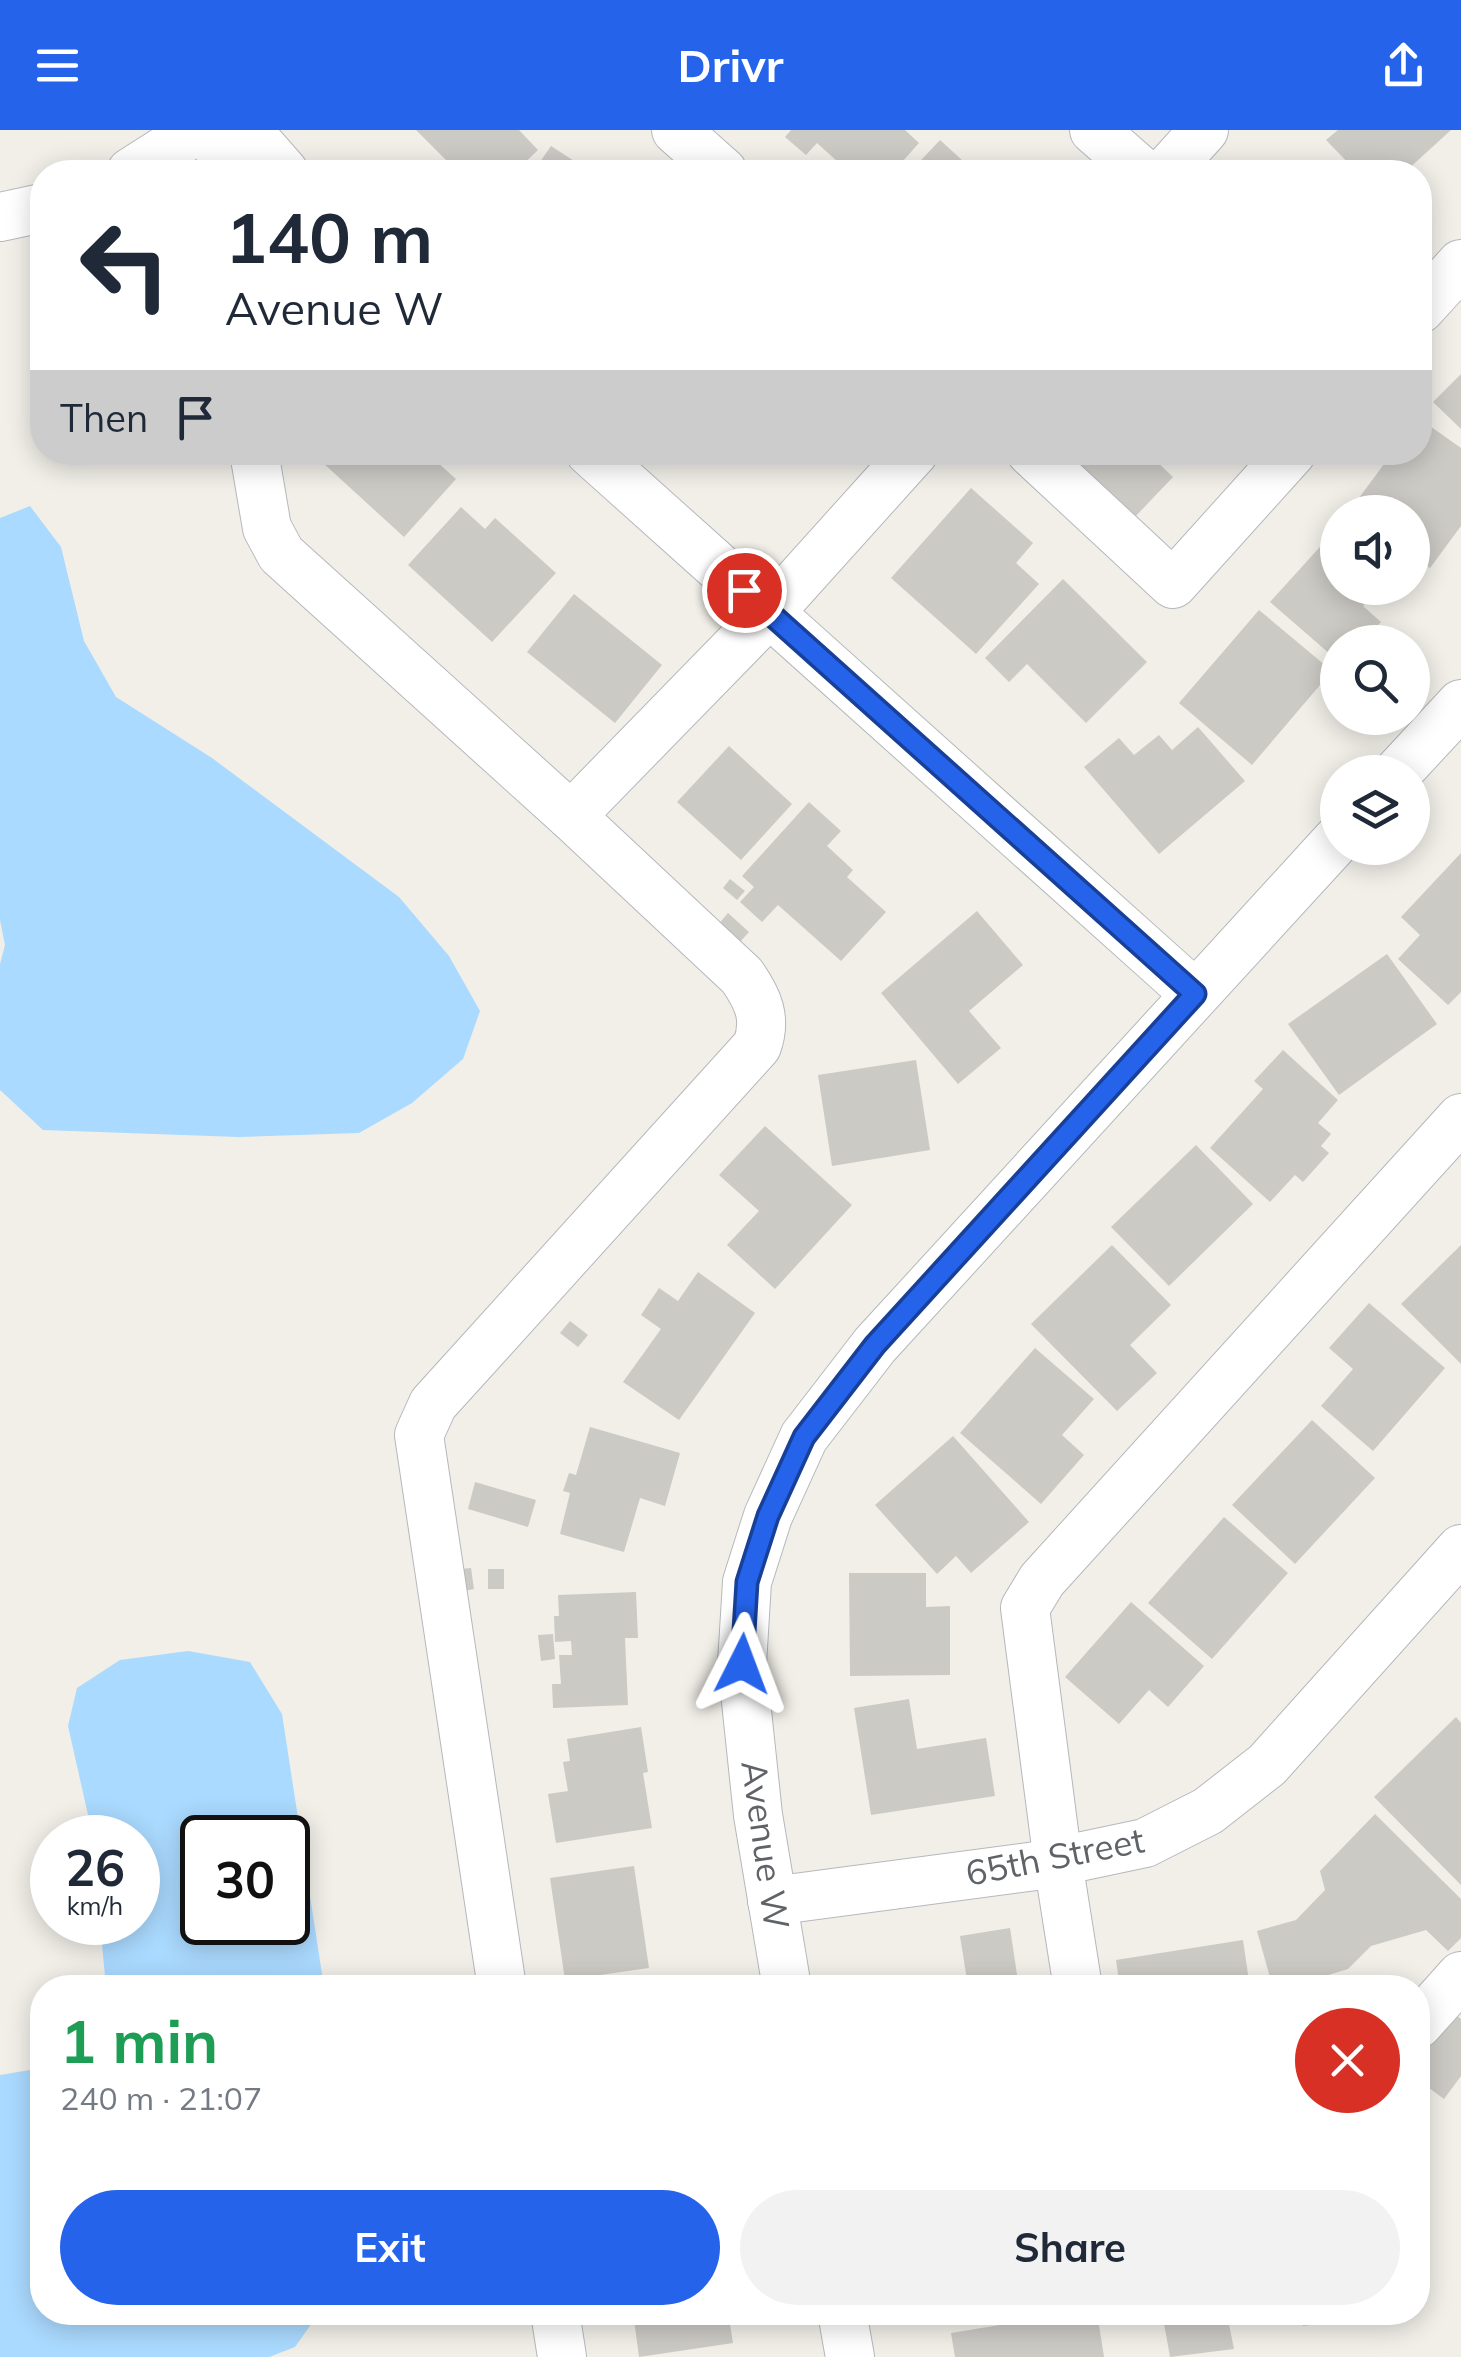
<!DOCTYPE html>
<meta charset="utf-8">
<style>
body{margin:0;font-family:Mulish,sans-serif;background:#f2f2f3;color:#1f2937;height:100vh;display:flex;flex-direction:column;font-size:38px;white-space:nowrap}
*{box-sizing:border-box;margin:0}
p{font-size:32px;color:#747a83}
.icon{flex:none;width:55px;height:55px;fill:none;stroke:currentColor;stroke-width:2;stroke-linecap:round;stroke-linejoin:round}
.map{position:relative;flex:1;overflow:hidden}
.details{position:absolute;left:30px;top:1845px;width:1400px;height:350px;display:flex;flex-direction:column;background:#fff;border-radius:40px;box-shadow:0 5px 25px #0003}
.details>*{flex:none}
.top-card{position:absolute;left:30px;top:30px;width:1402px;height:305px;border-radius:40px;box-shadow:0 5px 25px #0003;background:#fff;color:#1f2937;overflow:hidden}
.controls{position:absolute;left:1320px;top:365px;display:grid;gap:20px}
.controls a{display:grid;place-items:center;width:110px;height:110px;border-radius:50%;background:#fff;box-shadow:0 5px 25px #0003;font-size:50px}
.speed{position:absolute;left:30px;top:1685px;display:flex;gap:20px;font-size:50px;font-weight:700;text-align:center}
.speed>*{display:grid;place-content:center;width:130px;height:130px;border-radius:50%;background:#fff;box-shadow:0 5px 25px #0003;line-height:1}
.speed small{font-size:25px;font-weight:400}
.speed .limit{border:5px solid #111;border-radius:15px;background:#fff;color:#111}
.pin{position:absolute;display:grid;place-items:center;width:85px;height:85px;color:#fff;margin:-42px;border:5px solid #fff;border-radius:50%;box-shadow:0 2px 10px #0007}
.me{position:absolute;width:110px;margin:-55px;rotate:3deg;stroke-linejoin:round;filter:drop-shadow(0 0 8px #0008)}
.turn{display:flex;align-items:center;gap:35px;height:210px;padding:0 30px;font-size:45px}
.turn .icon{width:130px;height:130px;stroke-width:2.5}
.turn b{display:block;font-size:70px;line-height:85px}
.then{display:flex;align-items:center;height:95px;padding:0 30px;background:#0003;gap:20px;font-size:38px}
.round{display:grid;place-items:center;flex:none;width:105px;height:105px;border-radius:52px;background:#f2f2f3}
.summary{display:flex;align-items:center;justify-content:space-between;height:170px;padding:0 30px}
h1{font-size:60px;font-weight:700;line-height:75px;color:#1e9e55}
.action{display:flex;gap:20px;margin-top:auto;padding:20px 30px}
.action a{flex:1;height:115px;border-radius:60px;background:#2563eb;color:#fff;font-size:40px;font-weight:700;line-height:115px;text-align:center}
.action a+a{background:#f2f2f3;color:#1f2937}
header{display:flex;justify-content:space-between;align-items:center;height:130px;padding:0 30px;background:#2563eb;color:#fff;font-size:45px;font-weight:700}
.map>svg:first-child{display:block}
.water{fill:#aadaff;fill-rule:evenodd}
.building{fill:#cccac5}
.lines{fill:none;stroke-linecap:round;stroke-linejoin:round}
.minor-casing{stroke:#b5b8bc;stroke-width:50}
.minor{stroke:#fff;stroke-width:48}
.route-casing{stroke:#184099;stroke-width:25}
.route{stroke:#2563eb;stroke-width:18}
.labels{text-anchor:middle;stroke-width:8;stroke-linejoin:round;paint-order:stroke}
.street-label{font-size:35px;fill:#5f6368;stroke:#fff}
</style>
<header><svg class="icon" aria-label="menu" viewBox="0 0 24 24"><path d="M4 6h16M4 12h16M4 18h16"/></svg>Drivr<svg class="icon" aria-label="share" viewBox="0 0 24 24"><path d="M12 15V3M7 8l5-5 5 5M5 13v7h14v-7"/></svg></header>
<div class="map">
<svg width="1461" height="2227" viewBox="0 0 1461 2227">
<rect width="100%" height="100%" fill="#f1efe8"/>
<g class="water">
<path d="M30,376l31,41 23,94 32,56 96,61 187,139 50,59 31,55 -17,48 -51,44 -53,30 -120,4 -196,-7 -43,-40v-126l5,-19 -5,-25v-402z"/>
<path d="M188,1521l62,11 32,52 42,273h-218l-6,-64 38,-1v-84l-45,-1 -25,-111 9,-38 43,-28zM202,1708h86v84h-86z"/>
<path d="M42,1938v244l277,1 -24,34 -26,10h-269v-282z"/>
</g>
<g class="building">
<path d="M416,0h103l19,20 -23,22h-57z"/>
<path d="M791,0h114l14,13 -26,29h-44l-32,-29 -11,12 -21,-18z"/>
<path d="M1338,0h113l-46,42h-48l-31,-32z"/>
<path d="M940,10l35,32h-65z"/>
<path d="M551,16l40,26h-58z"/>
<path d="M1461,244v55l-28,-27z"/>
<path d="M1420,289l41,29v78l-31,42 -18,-13v-43l-62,-2 43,-58h27z"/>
<path d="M311,322h115l30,27 -52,58z"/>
<path d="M1062,322h94l-4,5 21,20 -40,42z"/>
<path d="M971,358l62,55 -17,20 23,21 -63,70 -85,-76z"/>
<path d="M461,377l24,22 10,-11 61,55 -64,69 -84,-77z"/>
<path d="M1338,397v61h41l-16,18 18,16 -19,20h-24v19l-68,-59z"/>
<path d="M1063,449l84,83 -61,61 -59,-59 -18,18 -24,-24z"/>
<path d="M574,464l88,71 -47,58 -88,-71z"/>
<path d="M1259,480l73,61 -80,94 -73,-62z"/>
<path d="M1198,597l47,54 -86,73 -75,-87 35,-29 15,17 25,-20 13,15z"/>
<path d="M729,616l63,58 -51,56 -64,-58z"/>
<path d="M809,672l32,29 -14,15 26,24 -6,7 39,35 -45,49 -63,-56 -16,17 -22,-20 14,-15 -12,-11z"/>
<path d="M1461,723v139l-13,13 -50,-46 22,-24 -19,-18z"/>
<path d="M730,749l15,12 -8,9 -14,-12z"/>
<path d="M977,781l46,54 -54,46 32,37 -43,36 -77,-91z"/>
<path d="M728,783l21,19 -11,12 -21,-18z"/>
<path d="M1387,824l50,70 -98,71 -51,-71z"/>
<path d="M1283,920l55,50 -20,23 13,11 -10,12 8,7 -26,29 -8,-7 -25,27 -60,-54 53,-59 -9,-8z"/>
<path d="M916,930l14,90 -98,16 -14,-91z"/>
<path d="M765,996l87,79 -77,84 -48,-44 32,-34 -40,-36z"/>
<path d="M1196,1015l57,59 -84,82 -58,-59z"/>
<path d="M1112,1115l59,60 -41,40 27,28 -40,38 -86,-87z"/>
<path d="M1461,1115v119l-60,-60z"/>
<path d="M698,1142l57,41 -76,107 -56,-38 38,-53 -20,-14 18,-27 19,13z"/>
<path d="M1369,1173l76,65 -72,83 -52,-45 32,-37 -24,-21z"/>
<path d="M570,1191l18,14 -10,12 -18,-14z"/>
<path d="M1035,1218l59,51 -32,36 22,20 -43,49 -81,-71z"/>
<path d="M1312,1290l63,58 -80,86 -63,-59z"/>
<path d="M590,1297l90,26 -15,53 -25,-8 -16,54 -64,-18 10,-41 -7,-2 6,-18 7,2z"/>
<path d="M953,1306l76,86 -58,51 -15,-17 -19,18 -62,-69z"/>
<path d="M475,1352l61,18 -8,27 -60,-18z"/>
<path d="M1224,1387l64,56 -76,86 -64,-56z"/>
<path d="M471,1438l3,21 -20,4 -4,-23z"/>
<rect x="488" y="1439" width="16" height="20"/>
<path d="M849,1443h77v34l24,-1v69l-100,1z"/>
<path d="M636,1462l2,46h-13l3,67 -75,3 -1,-24h9l-2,-29h13l-1,-14 -16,1 -1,-26h5l-1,-21z"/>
<path d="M1131,1472l73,64 -36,41 -19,-17 -30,34 -54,-47z"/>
<path d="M553,1504l2,25 -14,2 -3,-26z"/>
<path d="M909,1569l8,50 69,-11 9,58 -124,19 -17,-107z"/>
<path d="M1456,1587l5,6v162l-87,-88z"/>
<path d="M641,1597l7,45 -5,1 9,55 -96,15 -8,-49 20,-3 -5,-29 7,-1 -3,-22z"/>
<path d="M1375,1684l86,85v39l-13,13 -22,-21 -55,16 -23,23 -63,19h-12l-16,-57 39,-11 29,-30 -5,-19z"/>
<path d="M634,1736l15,102 -84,12 -15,-102z"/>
<path d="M1010,1798l9,60h-87l35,-8 -7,-44z"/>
<path d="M1243,1810l7,48h-130l-4,-28z"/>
<path d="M677,1848l2,10h-45v-3z"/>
<path d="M1452,1882l9,7v57l-17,23 -26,-19v-21z"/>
<path d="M633,2182h95l5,31 -94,14z"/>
<path d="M1078,2182h19l7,45h-149l-4,-24z"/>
<path d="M1162,2182h122l1,3 -56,9 5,25 -64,8z"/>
<path d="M1301,2182h75l1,3 -74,11z"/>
</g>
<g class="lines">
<g class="minor-casing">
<g id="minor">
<path d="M247,0l37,42"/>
<path d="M676,0l47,42"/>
<path d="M1094,0l48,42"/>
<path d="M131,42l66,-42"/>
<path d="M219,42l7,-42"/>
<path d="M1166,42l38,-42"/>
<path d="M0,87l42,-9"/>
<path d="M1420,179l41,-45"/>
<path d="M254,322l13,76 14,26 290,262 171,160c16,23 25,42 15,70l-324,358 -14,31 83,553"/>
<path d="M590,322l605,542"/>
<path d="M1031,322l142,132 119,-132"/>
<path d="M1398,642l63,-68"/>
<path d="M571,686l198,-203 145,-161"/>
<path d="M772,1771l264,-35 109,-23 63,-32 59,-46 194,-216"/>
<path d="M787,1858l-29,-173 -16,-151 5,-82 21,-66 36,-79 71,-92 463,-506"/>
<path d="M1078,1858l-20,-126 -33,-254 17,-28 419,-462"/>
<path d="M1418,1894l43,-48"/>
<path d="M555,2182l7,45"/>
<path d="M842,2182l8,45"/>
</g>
</g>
<use href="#minor" class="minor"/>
</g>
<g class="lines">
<g class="route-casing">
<path id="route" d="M742,1534l5,-82 21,-66 36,-79 71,-92 320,-351 -451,-404"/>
</g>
<use href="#route" class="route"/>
</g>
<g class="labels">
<g class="street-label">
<text transform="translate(765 1715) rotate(82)" y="12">Avenue W</text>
<text transform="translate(1055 1727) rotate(-11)" y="12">65th Street</text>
</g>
</g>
</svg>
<div class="controls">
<a><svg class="icon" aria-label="sound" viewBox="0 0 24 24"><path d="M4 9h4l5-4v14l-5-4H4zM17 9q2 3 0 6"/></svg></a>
<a><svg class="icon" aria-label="search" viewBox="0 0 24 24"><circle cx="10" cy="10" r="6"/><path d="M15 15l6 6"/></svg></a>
<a><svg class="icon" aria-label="layers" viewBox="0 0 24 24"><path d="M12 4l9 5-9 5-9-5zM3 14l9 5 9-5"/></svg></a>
</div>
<div class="speed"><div>26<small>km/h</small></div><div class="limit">30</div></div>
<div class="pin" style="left:744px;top:460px;background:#d93025"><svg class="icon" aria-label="arrive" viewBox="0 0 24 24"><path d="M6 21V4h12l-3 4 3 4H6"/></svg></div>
<svg class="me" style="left:742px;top:1534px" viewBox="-20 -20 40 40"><path d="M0-17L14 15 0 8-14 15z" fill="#2563eb" stroke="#fff" stroke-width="4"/></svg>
<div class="top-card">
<div class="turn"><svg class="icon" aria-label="left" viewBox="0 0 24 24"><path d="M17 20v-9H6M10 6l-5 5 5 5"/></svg><div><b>140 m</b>Avenue W</div></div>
<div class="then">Then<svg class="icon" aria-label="arrive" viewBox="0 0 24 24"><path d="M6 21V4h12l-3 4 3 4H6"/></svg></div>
</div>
<section class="details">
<div class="summary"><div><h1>1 min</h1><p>240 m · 21:07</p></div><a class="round" style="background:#d93025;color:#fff"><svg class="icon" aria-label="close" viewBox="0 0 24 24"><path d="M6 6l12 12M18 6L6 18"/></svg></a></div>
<div class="action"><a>Exit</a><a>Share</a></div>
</section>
</div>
